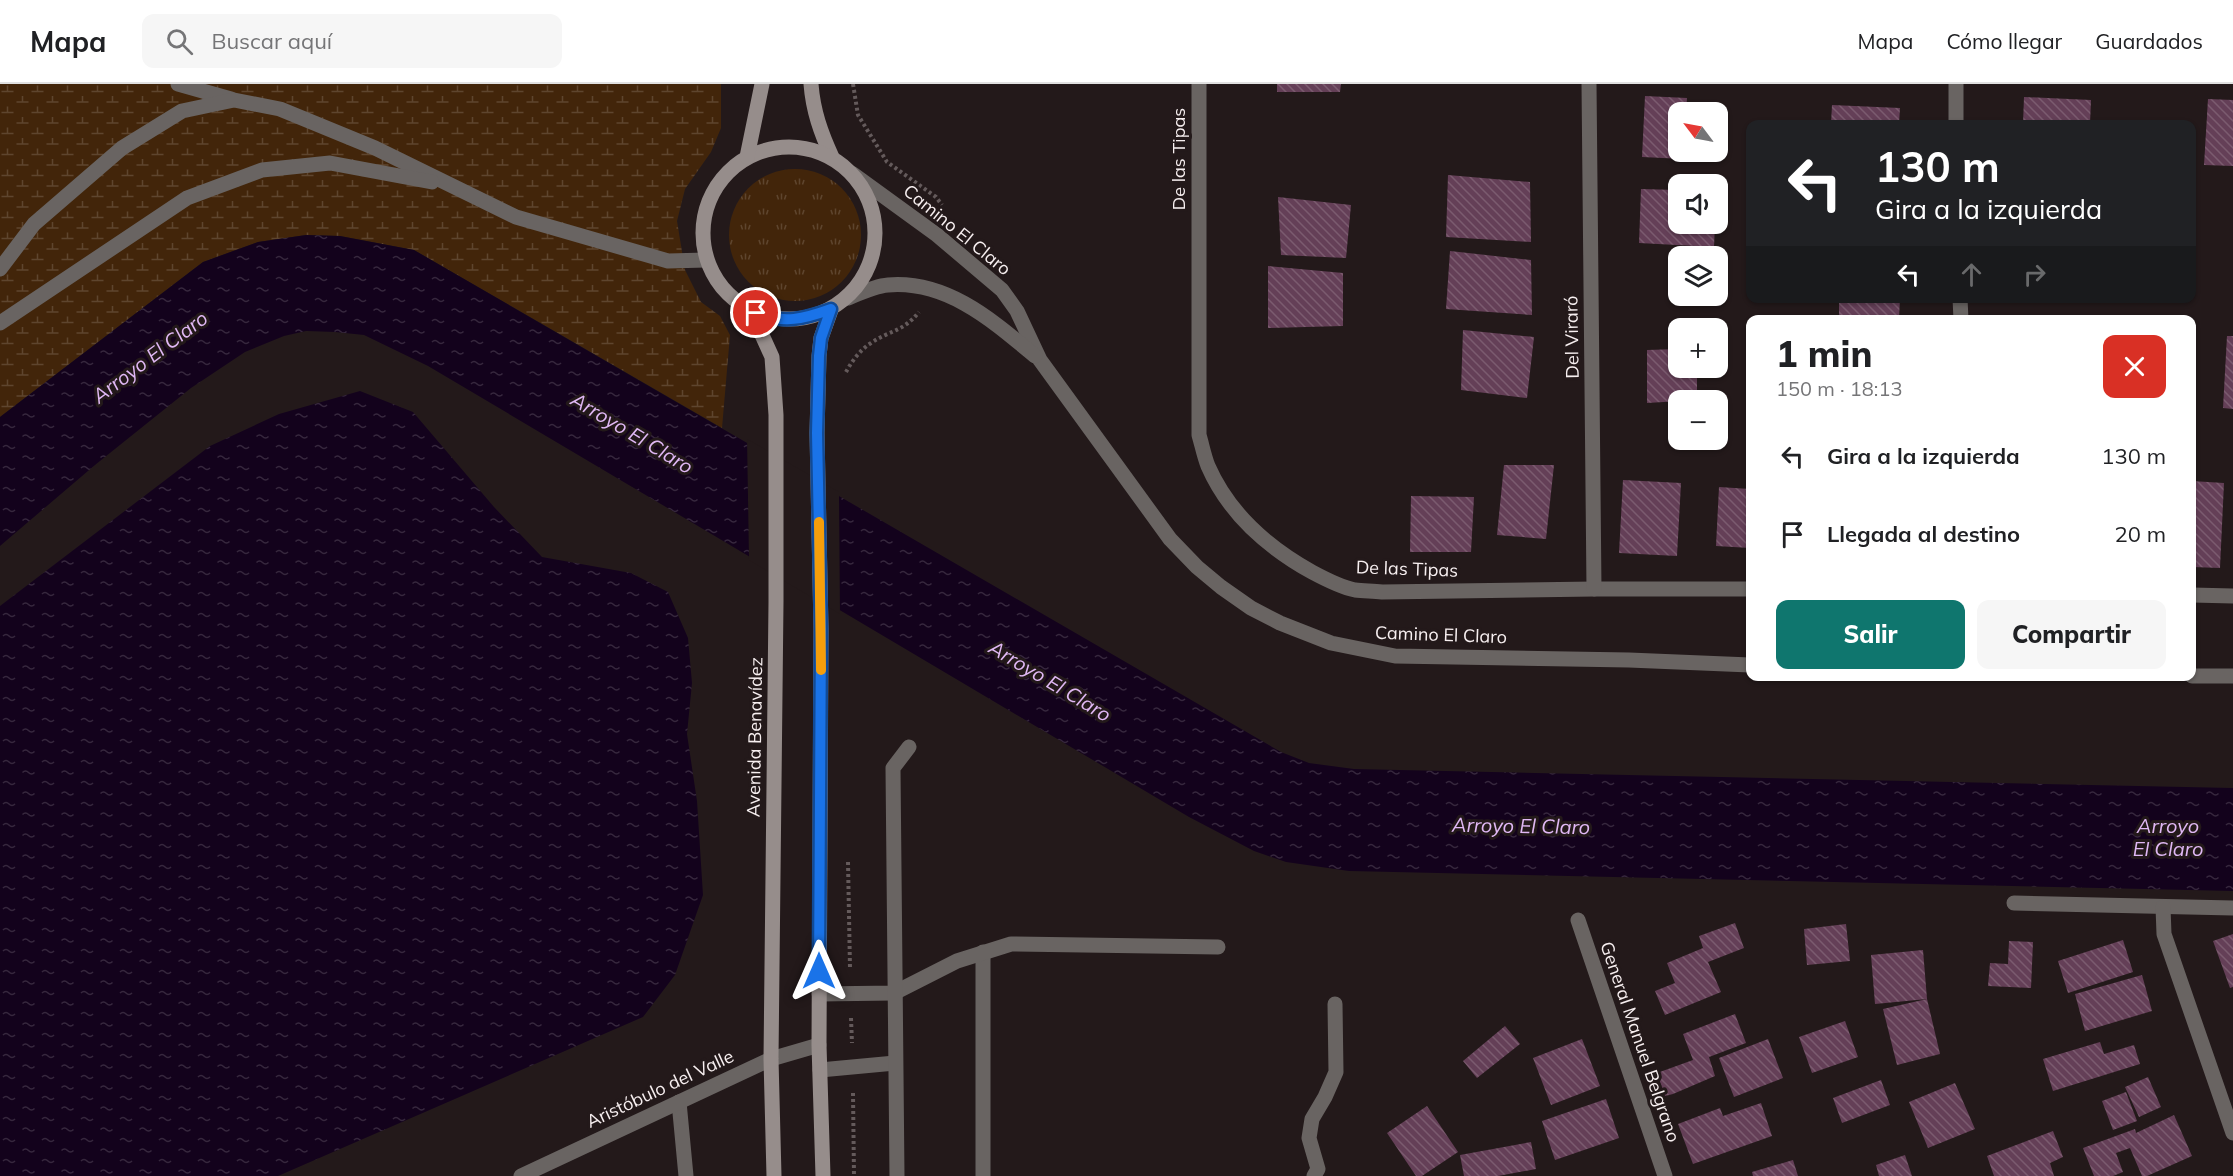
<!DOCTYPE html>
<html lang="es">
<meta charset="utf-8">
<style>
body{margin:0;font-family:Mulish,sans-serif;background:#f6f6f6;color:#202124;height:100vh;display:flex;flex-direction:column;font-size:22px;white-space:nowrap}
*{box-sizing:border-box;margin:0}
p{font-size:20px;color:#757577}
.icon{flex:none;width:33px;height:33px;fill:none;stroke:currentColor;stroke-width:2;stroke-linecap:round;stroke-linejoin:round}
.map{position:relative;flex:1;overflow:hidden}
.side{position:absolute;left:1746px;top:231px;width:450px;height:366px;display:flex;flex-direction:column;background:#fff;border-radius:12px;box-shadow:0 2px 4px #0004}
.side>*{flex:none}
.top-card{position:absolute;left:1746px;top:36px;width:450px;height:183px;border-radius:12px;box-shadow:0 2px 4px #0004;background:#202124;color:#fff;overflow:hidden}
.needle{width:39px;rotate:302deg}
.buttons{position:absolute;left:1668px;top:18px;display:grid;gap:12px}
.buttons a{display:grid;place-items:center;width:60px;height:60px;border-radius:12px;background:#fff;box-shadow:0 2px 4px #0004;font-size:30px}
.pin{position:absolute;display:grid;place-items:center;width:51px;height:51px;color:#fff;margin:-26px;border:3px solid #fff;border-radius:50%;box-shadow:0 2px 6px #0007}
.me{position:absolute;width:66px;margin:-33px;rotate:0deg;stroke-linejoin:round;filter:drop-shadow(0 0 4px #0008)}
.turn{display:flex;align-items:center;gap:21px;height:126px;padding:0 30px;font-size:27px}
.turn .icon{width:78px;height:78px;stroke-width:2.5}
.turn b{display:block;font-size:42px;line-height:51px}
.lanes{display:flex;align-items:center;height:57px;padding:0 30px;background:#0003;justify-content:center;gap:30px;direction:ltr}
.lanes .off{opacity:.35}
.round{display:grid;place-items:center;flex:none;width:63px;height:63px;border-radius:12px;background:#f6f6f6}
.summary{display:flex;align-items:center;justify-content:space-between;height:102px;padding:0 30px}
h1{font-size:36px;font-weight:800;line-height:45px}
.button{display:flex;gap:12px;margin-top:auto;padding:12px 30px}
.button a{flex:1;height:69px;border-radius:12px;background:#0f766e;color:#fff;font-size:24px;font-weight:800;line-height:69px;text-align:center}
.button a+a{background:#f6f6f6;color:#202124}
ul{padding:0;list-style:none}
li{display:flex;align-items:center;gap:18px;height:78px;padding:0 30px}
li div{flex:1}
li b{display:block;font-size:22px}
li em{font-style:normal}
header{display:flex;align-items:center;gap:36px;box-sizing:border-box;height:84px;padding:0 30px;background:#fff;border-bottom:2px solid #e0e0e0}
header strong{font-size:28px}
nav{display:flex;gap:33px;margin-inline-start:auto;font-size:21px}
.search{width:420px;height:54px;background:#f6f6f6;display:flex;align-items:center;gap:15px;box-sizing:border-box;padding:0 21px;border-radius:12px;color:#757577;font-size:22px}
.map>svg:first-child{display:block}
.grass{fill:url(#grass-tufts)}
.wetland{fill:url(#wetland-marsh)}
.water{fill:url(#water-ripples)}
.pier{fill:#23191a}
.building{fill:url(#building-back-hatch)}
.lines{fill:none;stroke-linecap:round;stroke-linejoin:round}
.path{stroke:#645a5b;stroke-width:4;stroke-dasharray:3 3;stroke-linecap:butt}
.service{stroke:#696462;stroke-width:15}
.minor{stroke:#696462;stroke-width:15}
.tertiary{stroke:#696462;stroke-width:15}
.secondary{stroke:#968d8b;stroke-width:15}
.route-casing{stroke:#114b97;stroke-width:15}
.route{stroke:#1a73e8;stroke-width:10}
.slow{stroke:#f59e0b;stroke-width:10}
.labels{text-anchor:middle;stroke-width:6;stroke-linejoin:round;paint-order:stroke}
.street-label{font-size:18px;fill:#f7eff0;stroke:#23191a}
.water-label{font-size:20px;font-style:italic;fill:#e0b8f4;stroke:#23191a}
</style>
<header>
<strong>Mapa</strong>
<div class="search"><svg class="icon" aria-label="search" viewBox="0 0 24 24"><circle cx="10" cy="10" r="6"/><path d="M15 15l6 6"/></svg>Buscar aquí</div>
<nav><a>Mapa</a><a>Cómo llegar</a><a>Guardados</a></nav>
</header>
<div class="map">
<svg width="2233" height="1092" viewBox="0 0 2233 1092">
<defs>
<pattern id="grass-tufts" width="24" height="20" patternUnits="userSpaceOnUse" patternTransform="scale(1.5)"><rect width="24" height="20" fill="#42250a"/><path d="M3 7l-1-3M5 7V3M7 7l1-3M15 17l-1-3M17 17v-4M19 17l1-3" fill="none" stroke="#5e452e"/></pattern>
<pattern id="wetland-marsh" width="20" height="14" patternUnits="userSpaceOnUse" patternTransform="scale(1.5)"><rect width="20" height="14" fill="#42250a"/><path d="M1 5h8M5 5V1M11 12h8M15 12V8" fill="none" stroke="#5e452e"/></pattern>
<pattern id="water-ripples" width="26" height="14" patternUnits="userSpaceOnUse" patternTransform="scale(1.5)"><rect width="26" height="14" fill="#13021c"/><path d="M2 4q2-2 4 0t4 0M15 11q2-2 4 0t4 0" fill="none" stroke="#36273d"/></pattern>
<pattern id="building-back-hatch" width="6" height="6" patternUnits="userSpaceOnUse" patternTransform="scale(1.5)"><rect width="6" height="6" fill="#643f57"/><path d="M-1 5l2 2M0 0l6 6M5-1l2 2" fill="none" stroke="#7b5b6f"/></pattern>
</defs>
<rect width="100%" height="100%" fill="#23191a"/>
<circle class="grass" cx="795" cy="151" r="66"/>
<path class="wetland" d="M0,0h721v44l-10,24 -26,37 -8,32 8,49 16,32 19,14 10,19 -8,93 -308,-178 -74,-14 -34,-1 -48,7 -55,20 -203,155z"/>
<g class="water">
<path d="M306,151l34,1 74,14 867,502 28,11 45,6 879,19v103l-884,-20 -63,-9 -32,-11 -65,-34 -761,-451 -64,-31 -29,-3 -29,-1 -22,5 -39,16 -54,36 -96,77 -95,81v-129l203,-155 55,-20z"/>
<path d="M360,307l53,21 81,95 48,50 89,16 37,19 20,46 4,45 -5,51 10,67 6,94 -28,80 -32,42 -365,159h-278v-570l210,-160 69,-32z"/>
</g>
<path class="pier" d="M747,355l92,53 1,122 -91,-54z"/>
<g class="building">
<path d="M1277,0h64l-1,8h-63z"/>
<path d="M1645,12l42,2 -1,14h-8v40h6v7l-42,-2z"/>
<path d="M2024,13l67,3 -1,24h-67z"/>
<path d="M2208,15l25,1v66l-29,-1z"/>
<path d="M1832,21l68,3 -1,16h-68z"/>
<path d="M1448,91l82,7 1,60 -85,-5z"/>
<path d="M1641,105l37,1v34h37l-1,23 -75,-4z"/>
<path d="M1278,113l73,8 -5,53 -65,-3z"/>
<path d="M1450,167l81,9 1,55 -86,-6z"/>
<path d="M1268,182l75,7v53l-75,2z"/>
<path d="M1839,214h61l-1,21 -60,-3z"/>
<path d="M1463,246l71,7 -7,61 -66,-8z"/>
<path d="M2227,252h6v73l-10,-1z"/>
<path d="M1678,265v19h19v32l-50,3v-53z"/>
<path d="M1504,381h50l-8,74 -49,-4z"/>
<path d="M1623,396l58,3 -4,73 -58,-3z"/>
<path d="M2192,397l32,2 -4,85 -28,-1z"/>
<path d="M1719,403l31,2v59l-34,-2z"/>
<path d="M1411,412l63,1 -3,55h-61z"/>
<path d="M1735,839l9,25 -36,14 13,30 -56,23 -10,-24 20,-8 -8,-20 36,-15 -4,-12z"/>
<path d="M1846,840l4,37 -43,4 -3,-36z"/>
<path d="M2233,850v53l-3,1 -17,-47z"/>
<path d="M2123,856l10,32 -65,21 -10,-32z"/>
<path d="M2009,857l24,1 -2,46 -43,-2 2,-23 18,1z"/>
<path d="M1923,866l4,49 -52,5 -4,-49z"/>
<path d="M2142,891l10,36 -67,20 -10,-37z"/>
<path d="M1927,915l13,55 -43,11 -14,-56z"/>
<path d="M1735,930l11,29 -37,14 6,19 -42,18 -8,2 -8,-23 36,-13 -10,-26z"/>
<path d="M1845,937l13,36 -46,16 -13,-36z"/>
<path d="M1505,942l15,18 -43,34 -14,-17z"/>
<path d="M1582,955l18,47 -49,19 -18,-47z"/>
<path d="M1768,955l15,39 -49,19 -15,-39z"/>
<path d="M2100,958l4,12 30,-9 6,19 -87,27 -10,-32z"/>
<path d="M2148,993l13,30 -22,10 -14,-30z"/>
<path d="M1881,996l9,25 -48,18 -9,-25z"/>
<path d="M1955,999l20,46 -47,19 -19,-46z"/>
<path d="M2126,1008l11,29 -24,9 -11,-29z"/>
<path d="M1606,1015l13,39 -64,22 -13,-39z"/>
<path d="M1761,1019l11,33 -79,28 -15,-40 42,-16 3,8z"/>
<path d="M1427,1022l31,46 -36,24h-6l-29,-43z"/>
<path d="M2174,1031l18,41 -45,20h-5l-12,-28 -14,5 7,19 -10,4h-19l-11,-28 52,-19 1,4z"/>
<path d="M2053,1047l10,26 -13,6 4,13h-60l-7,-20z"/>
<path d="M1531,1058l5,27 -38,7h-34l-4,-21z"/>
<path d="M1905,1071l7,21h-33l-3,-11z"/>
<path d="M1793,1076l5,16h-45l-1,-4z"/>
</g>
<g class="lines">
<g class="path">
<path d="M853,0l5,31 29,47 49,35 6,8"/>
<path d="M846,288c6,-11 14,-22 25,-29 19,-13 32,-11 48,-31"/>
<path d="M848,778l2,106"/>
<path d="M851,934l1,25"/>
<path d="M853,1009l1,83"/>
</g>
<g class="service">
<path d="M983,868v224"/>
<path d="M819,910l75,-1 63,-32 54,-17 207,3"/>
<path d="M820,986l75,-7"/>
<path d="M679,1018l7,74"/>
<path d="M897,1092l-4,-408 16,-21"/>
<path d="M1314,1092l4,-7 -9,-31 3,-19 13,-22 11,-25 -1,-68"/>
</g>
<g class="minor">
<path d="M178,0l53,15"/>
<path d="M1199,0v351c3,10 5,21 9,31 21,48 59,81 104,106 13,7 28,15 43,18 9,1 18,1 27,2l212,-3h156"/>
<path d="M1589,0l5,505"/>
<path d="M1956,0v40"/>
<path d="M0,185l34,-45 88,-76 60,-37 52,-11 46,9 95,39 141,69 152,44 38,-1"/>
<path d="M1960,214l1,22"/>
<path d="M0,239l187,-125 75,-28 68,-7 102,19"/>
<path d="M2192,511l41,1"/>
<path d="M2014,819l219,5"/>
<path d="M2163,823l1,27 69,199"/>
<path d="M1578,836l87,256"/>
</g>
<g class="tertiary">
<path d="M853,90l84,61 65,55 15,21 23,49 130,179 27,28 24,20 30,21 29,15 51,20 64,13 234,4 121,5"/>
<path d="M848,214c12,-5 27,-12 40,-13 59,-5 105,36 147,71"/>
<path d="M2192,592h41"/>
<path d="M521,1092l250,-117 48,-14"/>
</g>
<g class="secondary">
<path d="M811,0c2,27 10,49 21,73"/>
<circle cx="789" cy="149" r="86"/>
<path d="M747,73l15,-73"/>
<path d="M742,223l20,28 10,22 4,58v187l-5,457 3,117"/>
<path d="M823,1092l-4,-131 2,-416 -4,-196 2,-77 2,-18 10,-28"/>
</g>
</g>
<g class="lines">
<g class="route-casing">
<path id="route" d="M756,229c28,11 48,6 75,-4l-10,29 -2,18 -2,77 4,196 -2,342"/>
</g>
<use href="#route" class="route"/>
<path class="slow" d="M819,438l2,148"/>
</g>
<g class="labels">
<g class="street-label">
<text transform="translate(1179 75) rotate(-90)" y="6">De las Tipas</text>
<text transform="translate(957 146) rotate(39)" y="6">Camino El Claro</text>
<text transform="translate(1572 253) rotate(-91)" y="6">Del Viraró</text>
<text transform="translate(1407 485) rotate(2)" y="6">De las Tipas</text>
<text transform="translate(1441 551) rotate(2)" y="6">Camino El Claro</text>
<text transform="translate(755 653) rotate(-89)" y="6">Avenida Benavídez</text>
<text transform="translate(1640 958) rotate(71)" y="6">General Manuel Belgrano</text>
<text transform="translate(660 1005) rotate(-25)" y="6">Aristóbulo del Valle</text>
</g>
<g class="water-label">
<text transform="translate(150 273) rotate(-37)" y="7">Arroyo El Claro</text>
<text transform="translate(632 349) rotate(31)" y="7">Arroyo El Claro</text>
<text transform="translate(1050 597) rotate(31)" y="7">Arroyo El Claro</text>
<text transform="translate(1521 742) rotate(1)" y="7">Arroyo El Claro</text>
<text x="2168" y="749">Arroyo<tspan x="2168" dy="23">El Claro</tspan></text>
</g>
</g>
</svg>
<div class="buttons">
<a><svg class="needle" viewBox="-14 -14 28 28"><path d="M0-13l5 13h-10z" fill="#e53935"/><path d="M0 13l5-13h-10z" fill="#757577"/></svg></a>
<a><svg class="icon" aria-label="sound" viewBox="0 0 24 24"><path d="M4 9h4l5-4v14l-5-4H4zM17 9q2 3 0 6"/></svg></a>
<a><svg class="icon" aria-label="layers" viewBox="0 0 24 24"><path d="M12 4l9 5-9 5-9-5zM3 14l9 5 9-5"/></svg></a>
<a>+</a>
<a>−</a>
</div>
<div class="pin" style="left:756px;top:229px;background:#d93025"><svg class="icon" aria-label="arrive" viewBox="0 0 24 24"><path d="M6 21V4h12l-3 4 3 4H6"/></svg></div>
<svg class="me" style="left:819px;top:887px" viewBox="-20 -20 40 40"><path d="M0-17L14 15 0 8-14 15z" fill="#1a73e8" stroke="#fff" stroke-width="4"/></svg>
<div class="top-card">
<div class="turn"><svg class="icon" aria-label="left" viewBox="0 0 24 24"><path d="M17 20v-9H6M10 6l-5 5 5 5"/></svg><div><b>130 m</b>Gira a la izquierda</div></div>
<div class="lanes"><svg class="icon" aria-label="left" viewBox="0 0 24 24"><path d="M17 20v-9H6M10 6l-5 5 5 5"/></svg><svg class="icon off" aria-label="ahead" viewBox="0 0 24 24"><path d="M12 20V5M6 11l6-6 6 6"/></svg><svg class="icon off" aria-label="right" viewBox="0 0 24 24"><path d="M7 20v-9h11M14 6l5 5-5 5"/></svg></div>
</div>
<section class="side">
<div class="summary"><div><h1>1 min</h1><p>150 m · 18:13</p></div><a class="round" style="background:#d93025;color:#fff"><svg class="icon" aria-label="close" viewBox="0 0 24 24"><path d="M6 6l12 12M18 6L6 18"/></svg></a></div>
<ul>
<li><svg class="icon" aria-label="left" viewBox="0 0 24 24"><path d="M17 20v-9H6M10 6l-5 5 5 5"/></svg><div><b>Gira a la izquierda</b></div><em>130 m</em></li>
<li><svg class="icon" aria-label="arrive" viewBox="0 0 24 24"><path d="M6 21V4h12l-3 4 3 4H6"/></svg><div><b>Llegada al destino</b></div><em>20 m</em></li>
</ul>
<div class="button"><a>Salir</a><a>Compartir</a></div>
</section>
</div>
